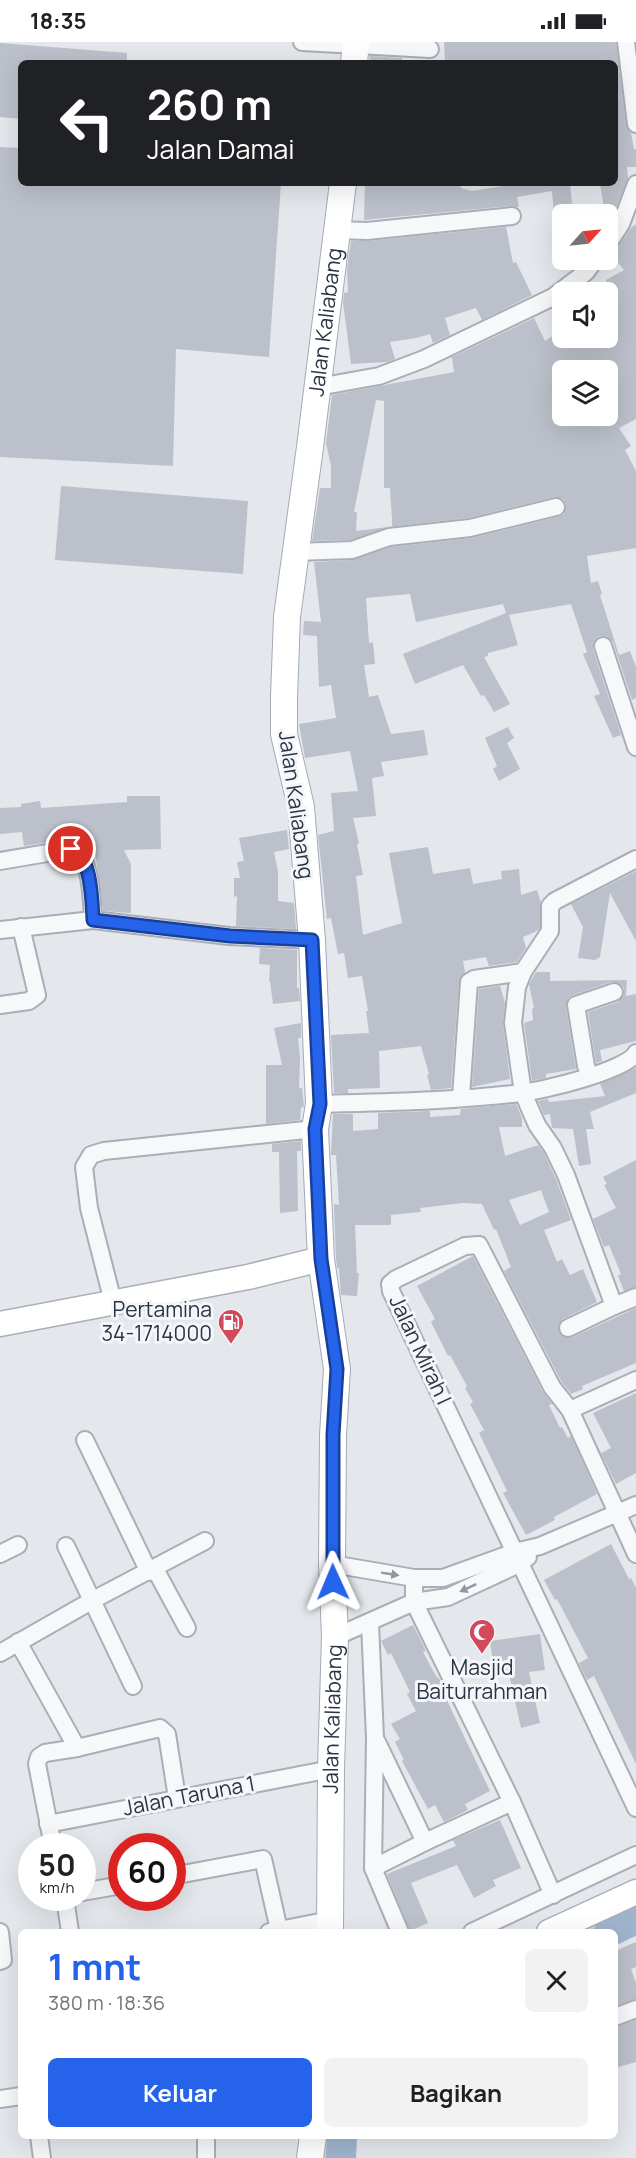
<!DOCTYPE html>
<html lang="id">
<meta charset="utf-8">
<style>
body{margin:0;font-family:Manrope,sans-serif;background:#f2f2f2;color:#202124;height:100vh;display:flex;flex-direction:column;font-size:22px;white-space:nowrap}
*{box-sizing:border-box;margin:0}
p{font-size:20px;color:#757577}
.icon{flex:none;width:33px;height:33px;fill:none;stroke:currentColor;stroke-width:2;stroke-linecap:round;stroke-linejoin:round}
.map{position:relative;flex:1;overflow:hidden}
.panel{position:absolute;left:18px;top:1887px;width:600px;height:210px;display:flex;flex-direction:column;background:#fff;border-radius:9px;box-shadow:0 6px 24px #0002}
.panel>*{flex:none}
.banner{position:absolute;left:18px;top:18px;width:600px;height:126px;border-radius:9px;box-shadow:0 6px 24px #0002;background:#202124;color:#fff;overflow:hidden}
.needle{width:39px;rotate:63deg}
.fabs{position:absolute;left:552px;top:162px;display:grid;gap:12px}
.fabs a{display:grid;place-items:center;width:66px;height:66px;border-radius:9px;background:#fff;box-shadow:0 6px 24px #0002;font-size:30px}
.speed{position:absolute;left:18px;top:1791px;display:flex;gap:12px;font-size:30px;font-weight:700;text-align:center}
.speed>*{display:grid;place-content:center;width:78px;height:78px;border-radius:50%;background:#fff;box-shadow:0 6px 24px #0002;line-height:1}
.speed small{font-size:15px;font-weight:400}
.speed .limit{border:9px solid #d22;background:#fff;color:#111}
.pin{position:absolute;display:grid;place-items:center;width:51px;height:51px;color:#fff;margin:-26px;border:3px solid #fff;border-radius:50%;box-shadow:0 2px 6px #0007}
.me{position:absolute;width:66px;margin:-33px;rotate:359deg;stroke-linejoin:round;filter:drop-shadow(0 0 4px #0008)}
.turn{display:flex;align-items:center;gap:21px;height:126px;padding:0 30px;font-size:27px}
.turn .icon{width:78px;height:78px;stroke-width:2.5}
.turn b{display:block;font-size:42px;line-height:51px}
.round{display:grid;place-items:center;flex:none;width:63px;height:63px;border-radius:9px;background:#f2f2f2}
.overview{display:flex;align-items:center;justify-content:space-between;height:102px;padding:0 30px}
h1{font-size:36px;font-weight:700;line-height:45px;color:#2563eb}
.cta{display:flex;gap:12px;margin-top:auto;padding:12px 30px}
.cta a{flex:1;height:69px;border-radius:9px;background:#2563eb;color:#fff;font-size:24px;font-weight:700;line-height:69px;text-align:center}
.cta a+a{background:#f2f2f2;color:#202124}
.status{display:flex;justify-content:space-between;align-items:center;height:42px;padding:0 30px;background:#fff;direction:ltr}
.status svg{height:16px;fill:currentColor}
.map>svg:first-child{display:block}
.green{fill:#c9d6c5}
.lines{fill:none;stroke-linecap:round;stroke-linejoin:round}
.river{stroke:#9fb4cc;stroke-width:30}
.building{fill:#bbc0ca;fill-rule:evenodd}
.street-casing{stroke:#a9aeb7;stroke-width:20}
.secondary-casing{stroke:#a9aeb7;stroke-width:27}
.primary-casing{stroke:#a3abb8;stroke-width:28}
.street{stroke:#f7f8fa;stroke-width:16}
.secondary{stroke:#fff;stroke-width:24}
.primary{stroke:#fff;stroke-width:26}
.oneway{fill:#9196a0}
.route-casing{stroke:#184099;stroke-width:15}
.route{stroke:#2563eb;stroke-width:10}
.labels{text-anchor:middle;stroke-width:6;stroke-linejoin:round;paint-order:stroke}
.street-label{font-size:21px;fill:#2b3445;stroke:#f4f6f9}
.poi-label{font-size:21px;fill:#2b3445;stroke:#f4f6f9;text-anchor:end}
</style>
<div class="status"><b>18:35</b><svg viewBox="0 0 49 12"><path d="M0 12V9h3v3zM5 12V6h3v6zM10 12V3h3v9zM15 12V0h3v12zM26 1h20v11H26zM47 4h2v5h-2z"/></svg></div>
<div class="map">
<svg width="636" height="2116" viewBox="0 0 636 2116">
<rect width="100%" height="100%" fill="#e4e7ec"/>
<g class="green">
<path d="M636,1850v27l-27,13h-60z"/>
<path d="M313,2094h29l-1,22h-31z"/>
</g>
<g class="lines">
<g class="river">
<path d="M609,1890l27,-13"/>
<path d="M341,2116l1,-22"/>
</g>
</g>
<g class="building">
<path d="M444,0h172l10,83 5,8 3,16h2v18h-9l1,11 -14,35 -9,1 -5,-30 15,-1v-120h-170z"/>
<path d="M0,1l127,10v10h-106v56l-21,-2z"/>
<path d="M370,14l32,2v5h-33z"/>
<path d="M0,105l21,1v35h260l-12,174 -93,-8 -3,117 -173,-9z"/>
<path d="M365,141h95l1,5 11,3 31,-5 -1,-3h68l3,31h-19l-2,-23 -35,6 2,10h-2l-6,-1 -147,14z"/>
<path d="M636,182v195l-17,9 12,18 -6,4 11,21v77l-49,8 4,27 7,-2 4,13 -2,1 19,60 11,-4 6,16v31l-4,2 -19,-58 -7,-6h-7l-6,7v6l28,86 -8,3 -19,-42 6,-2 -17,-40 4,-2 -16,-48 -62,11 9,30 -30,8v3l-4,1 26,47 -16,8 -10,-17 -3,1 -18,-31 -48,19 -12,-30 103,-41 -3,-9 -87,18 -6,-28 -44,4 3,45 4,-1 2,22 -11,1 5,32 9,-2 13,39 33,-4 4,25 -47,7 3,14 -12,2 4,38 -23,2 6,25 -2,1 6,31 -7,1 7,59 39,-12 -13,-70 39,-6 5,27 37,-6 3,16 29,-5 -1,-8 18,-2 2,26 16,-5 4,13 -1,25 -3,3 -14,6 3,11 -9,14 -28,4 -3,-9 -23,4 2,11 -6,9 -8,107 -20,2 -4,-15 2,-1 -8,-28 -42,5 1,37 -32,1v4h-14l-3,-58 38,-2 -3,-22h2l-6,-35 -14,2 -4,-25 -6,1 -7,-36 -4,1 -9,-84 16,-4 -3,-38 27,-2 -8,-40 -45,7 -6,-34 37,-6 -5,-33 -12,2 -2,-51 -14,-1 1,-14 17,1 -7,-60 39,-2 38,-13 81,-9 86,-21 6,-3 2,-9 -3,-6 -9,-2 -86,21 -80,9 4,-1v-7l-2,-31h-6v-87l-8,-1 -22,112h3l-1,19 32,-4 -38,13 -38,1 8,-53h11v-22l-5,-23 6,-48 122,-23 -2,-14h-2l84,-40 11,23 17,-11v8h46v-49l-2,-9 18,-10 -13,-16 5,-4 15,-22zM582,322l4,6h22v46h-46v-28l-6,-11 6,-3v-4h7z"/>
<path d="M506,185l7,36 3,-1 16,33 -50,25 -6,-12 -31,10 5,17 -17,8 -3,-9 -14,4 -26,4 5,17 -8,3 -36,2 -8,-62 1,-9 4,-1 -1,-23 4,-28h17z"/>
<path d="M61,444l187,15 -5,73 -188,-14z"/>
<path d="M508,685l6,11 -7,5 13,26 -21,12 -6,-12 4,-3 -12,-28z"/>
<path d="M127,754h33l1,53 -37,1 7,14v49l-28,-2 -10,-76 -31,3v2l-38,6 -2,-14 -22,2v-26l21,-1v-3l19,-3 1,7 86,-6z"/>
<path d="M287,788l2,19 -15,3 4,19v30l16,2 2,26 -60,-3 1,-30 -3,1v-19h6l-3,-16 7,-1 -5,-23z"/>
<path d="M636,829v70l-26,-48 -10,64 -5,3 -17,-2 5,-31 -12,-23z"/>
<path d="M260,906l37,2v38h2l1,13 -27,3 -3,-23h-1l1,-16 -11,-1z"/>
<path d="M536,930h14v9l77,-1 -1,16 10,-2v47l-36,9 2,11 -6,2 -8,-51 30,-10 6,-7v-7l-4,-4 -9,-2 -38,13 -5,3 -2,9 10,62 -30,5v4l-14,3 -8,-58 9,-3 -1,-11 2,-1 -5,-24z"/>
<path d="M500,944l5,17 -2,21 7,55 -38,8 7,-98z"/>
<path d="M301,981v15h-3l2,20 -1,30h3l2,18 -3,2 -1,12 -34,4v-59h16l-8,-37z"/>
<path d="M636,1026v25l-46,19 4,17h-8l5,35 -12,2 -6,-37 -21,-1 -2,-14 -6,1 -6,-14 10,-2 1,3 56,-6 -5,-12z"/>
<path d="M516,1062l6,14v9h-23l6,29 33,-11 6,8 12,26 15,41 -27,10 13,32 5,-3 8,16 13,-6 14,33 -34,17 -5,8 1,6 8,5 6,-1 63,-29v55l-54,23 1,3 -12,5 -10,-13 -57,-110 7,-4 -15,-38 -2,1 -12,-26 -19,-1 -43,5 1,4 -30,3v10h-36l2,48h2l-2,23 -16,-1 -2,-27h-2l-1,-10 -2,-50v-4l5,1 -3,-50h-5l2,-41h20v17l25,-2v-16l52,-2v6l30,-2 1,-6zM541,1148l8,22 -29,13 -11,-25z"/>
<path d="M301,1099v10h-4l1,60 -18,2 -1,-61h-7v-8z"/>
<path d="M636,1118v127l-12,4 -6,-15 3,-2 -12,-29 -5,2 -11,-28 23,-11 -12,-23 3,-1 -4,-7z"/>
<path d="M473,1214l70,136 9,12 -3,1 11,23 2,-1 6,11 3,-2 26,58 -43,23 1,3 -29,15 -23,-42 4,-2 -28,-58 5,-3 -14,-26 3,-2 -8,-14 2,-2 -17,-31 -2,1 -17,-34 4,-3 -18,-33z"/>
<path d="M636,1351v80l-20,11 -15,-31 10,-5 -18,-35z"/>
<path d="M611,1502l18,35 2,-1 5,10v176l-42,-88 -7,4 -8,-17 9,-5 -31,-59 -2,1 -11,-20z"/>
<path d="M413,1583l13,26 -3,1 14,26 1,-1 7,12 -3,1 48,101 -25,13 3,6 -24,12 -9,-17 -7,4 -26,-48 2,-1 -9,-18 5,-3 -9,-15 25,-13 -9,-17 3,-2 -19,-39 -3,2 -7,-14z"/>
<path d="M540,1592l5,36 -16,2 11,51 -19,5 -12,-54 -14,2 -5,-35z"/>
<path d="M500,1778l21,48 -28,12 3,6 -22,12 -17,-33 -46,18 17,40 -18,8 -23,-57 69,-28 -3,-6z"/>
<path d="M636,1900v25l-5,2 5,14v16l-21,7v-55z"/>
<path d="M636,1978v42l-21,6v-41z"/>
</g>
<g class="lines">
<g class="street-casing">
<g id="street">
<path d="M302,0l128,7"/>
<path d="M626,0l10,82"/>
<path d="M336,188l31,1 145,-15"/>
<path d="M608,202l13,-20 15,-40"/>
<path d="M318,345l61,-11 45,-17 129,-62 33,-25 9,-12"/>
<path d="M296,510l56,-2 37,-13 81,-9 86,-21"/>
<path d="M603,604l33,101"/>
<path d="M636,817l-81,42 -5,5v25l-27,41 -6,15 -4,36 10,70 14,32 16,23 13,27 48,131 22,-9"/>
<path d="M0,819l71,-12c21,5 21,54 22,71"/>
<path d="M0,888l93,-10 136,16 83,4"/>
<path d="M0,963l29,-4 8,-6 -16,-68"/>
<path d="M590,1034l-4,-10 -10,-61 38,-13"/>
<path d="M461,1055l8,-115 5,-3 49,-7"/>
<path d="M319,1062c68,-2 135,-3 202,-11 21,-2 107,-23 115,-40"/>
<path d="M113,1260l-24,-94 -5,-41 7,-12 13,-4 211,-22"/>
<path d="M568,1286l46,-22"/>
<path d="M570,1368l66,-30"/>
<path d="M85,1398l64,132"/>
<path d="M66,1504l67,140"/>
<path d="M0,1512l18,-9"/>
<path d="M636,1512l-66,-144 -18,-23 -73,-142 -14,1 -69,33 -6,5 1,7 245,517"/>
<path d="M332,1522l82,14h29l72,-26 25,-6 96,-41"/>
<path d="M155,1527l32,59"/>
<path d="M414,1536v24l98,200 41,93"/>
<path d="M370,1581l5,115 -2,130 27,64"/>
<path d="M335,1595l79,-35 34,-5 73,-34 7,-6"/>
<path d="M18,1600l59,106"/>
<path d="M0,1611l93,-53 112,-59"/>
<path d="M377,1700l48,100"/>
<path d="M48,1782l283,-55"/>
<path d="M53,1804l-16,-82 2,-7 6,-4 32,-5 83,-20 7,6 10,64"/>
<path d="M373,1826l52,-26 87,-40"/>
<path d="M172,1834l91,-17 16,71"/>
<path d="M82,1850l40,-7"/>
<path d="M65,1856l5,34"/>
<path d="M0,1890l3,28 -3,1"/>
<path d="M269,1890l61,-12"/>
<path d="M472,1890l164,-77"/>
<path d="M615,1975l21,-8"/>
<path d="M0,2057l21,-3"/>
<path d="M39,2094l3,22"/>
<path d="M206,2116v-22"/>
</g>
</g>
<g class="secondary-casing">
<g id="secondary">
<path d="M0,1282l248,-47 73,-18"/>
<path d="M549,1890l87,-40"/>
</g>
</g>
<g class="primary-casing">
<g id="primary">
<path d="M354,21l2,-21"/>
<path id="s1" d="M330,1890l1,-163 4,-132 -3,-73 1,-129 4,-66 -16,-110 -6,-130 4,-25 -7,-164 -11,-133 -17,-73v-37l3,-80 23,-170 33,-264"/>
<path d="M310,2116l3,-22"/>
</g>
</g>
<use href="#street" class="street"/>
<use href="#secondary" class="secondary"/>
<use href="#primary" class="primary"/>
</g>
<defs><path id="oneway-solid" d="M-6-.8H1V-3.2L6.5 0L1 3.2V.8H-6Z" transform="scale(1.5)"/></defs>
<g class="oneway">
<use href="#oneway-solid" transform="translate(390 1532) rotate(9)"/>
<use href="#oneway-solid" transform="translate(468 1546) rotate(155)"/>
</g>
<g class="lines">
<g class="route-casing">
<path id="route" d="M71,807c21,5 21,54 22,71l137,16 82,4 8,164 -5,25 6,130 16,110 -4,66v147"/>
</g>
<use href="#route" class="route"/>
</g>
<defs>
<g id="fuel-pin" transform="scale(1.35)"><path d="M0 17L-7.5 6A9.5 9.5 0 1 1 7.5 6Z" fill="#d1495b" stroke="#f4f6f9"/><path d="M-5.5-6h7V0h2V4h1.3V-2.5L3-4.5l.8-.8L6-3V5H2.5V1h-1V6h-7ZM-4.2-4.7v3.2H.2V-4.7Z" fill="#fff"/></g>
<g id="mosque-pin" transform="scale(1.35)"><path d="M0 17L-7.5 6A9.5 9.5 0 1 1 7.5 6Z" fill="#d1495b" stroke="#f4f6f9"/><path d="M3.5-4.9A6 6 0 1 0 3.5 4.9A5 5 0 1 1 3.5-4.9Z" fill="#fff"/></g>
</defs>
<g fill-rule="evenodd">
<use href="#fuel-pin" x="231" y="1280"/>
<use href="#mosque-pin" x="482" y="1590"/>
</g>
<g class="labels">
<g class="street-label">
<text dy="7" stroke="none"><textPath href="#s1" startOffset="1617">Jalan Kaliabang</textPath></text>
<text transform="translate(296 763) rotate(82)" y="7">Jalan Kaliabang</text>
<text transform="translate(420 1308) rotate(65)" y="7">Jalan Mirah I</text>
<text dy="7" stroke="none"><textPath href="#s1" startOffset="213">Jalan Kaliabang</textPath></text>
<text transform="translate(189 1754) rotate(-11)" y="7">Jalan Taruna 1</text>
</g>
<g class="poi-label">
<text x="212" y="1275">Pertamina<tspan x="212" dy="24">34-1714000</tspan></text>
<text x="482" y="1633" text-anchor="middle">Masjid<tspan x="482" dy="24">Baiturrahman</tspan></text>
</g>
</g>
</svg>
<div class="fabs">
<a><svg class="needle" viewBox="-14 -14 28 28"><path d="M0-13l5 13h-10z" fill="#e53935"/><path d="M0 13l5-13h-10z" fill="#757577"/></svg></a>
<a><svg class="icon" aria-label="sound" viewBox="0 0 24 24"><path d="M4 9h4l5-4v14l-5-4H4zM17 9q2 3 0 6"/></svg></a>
<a><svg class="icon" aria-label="layers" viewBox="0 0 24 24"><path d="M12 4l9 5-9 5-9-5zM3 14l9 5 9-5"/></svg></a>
</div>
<div class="speed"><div>50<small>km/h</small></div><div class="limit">60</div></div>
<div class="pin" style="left:71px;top:807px;background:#d93025"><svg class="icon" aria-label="arrive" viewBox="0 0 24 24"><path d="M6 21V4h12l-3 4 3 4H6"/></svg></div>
<svg class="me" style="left:333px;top:1540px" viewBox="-20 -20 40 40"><path d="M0-17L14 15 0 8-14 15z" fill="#2563eb" stroke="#fff" stroke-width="4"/></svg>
<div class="banner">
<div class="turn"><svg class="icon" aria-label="left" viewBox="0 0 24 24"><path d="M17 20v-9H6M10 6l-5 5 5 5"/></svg><div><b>260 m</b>Jalan Damai</div></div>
</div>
<section class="panel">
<div class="overview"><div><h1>1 mnt</h1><p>380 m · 18:36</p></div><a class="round"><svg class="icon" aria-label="close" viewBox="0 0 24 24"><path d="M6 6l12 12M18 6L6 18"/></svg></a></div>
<div class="cta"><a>Keluar</a><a>Bagikan</a></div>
</section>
</div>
